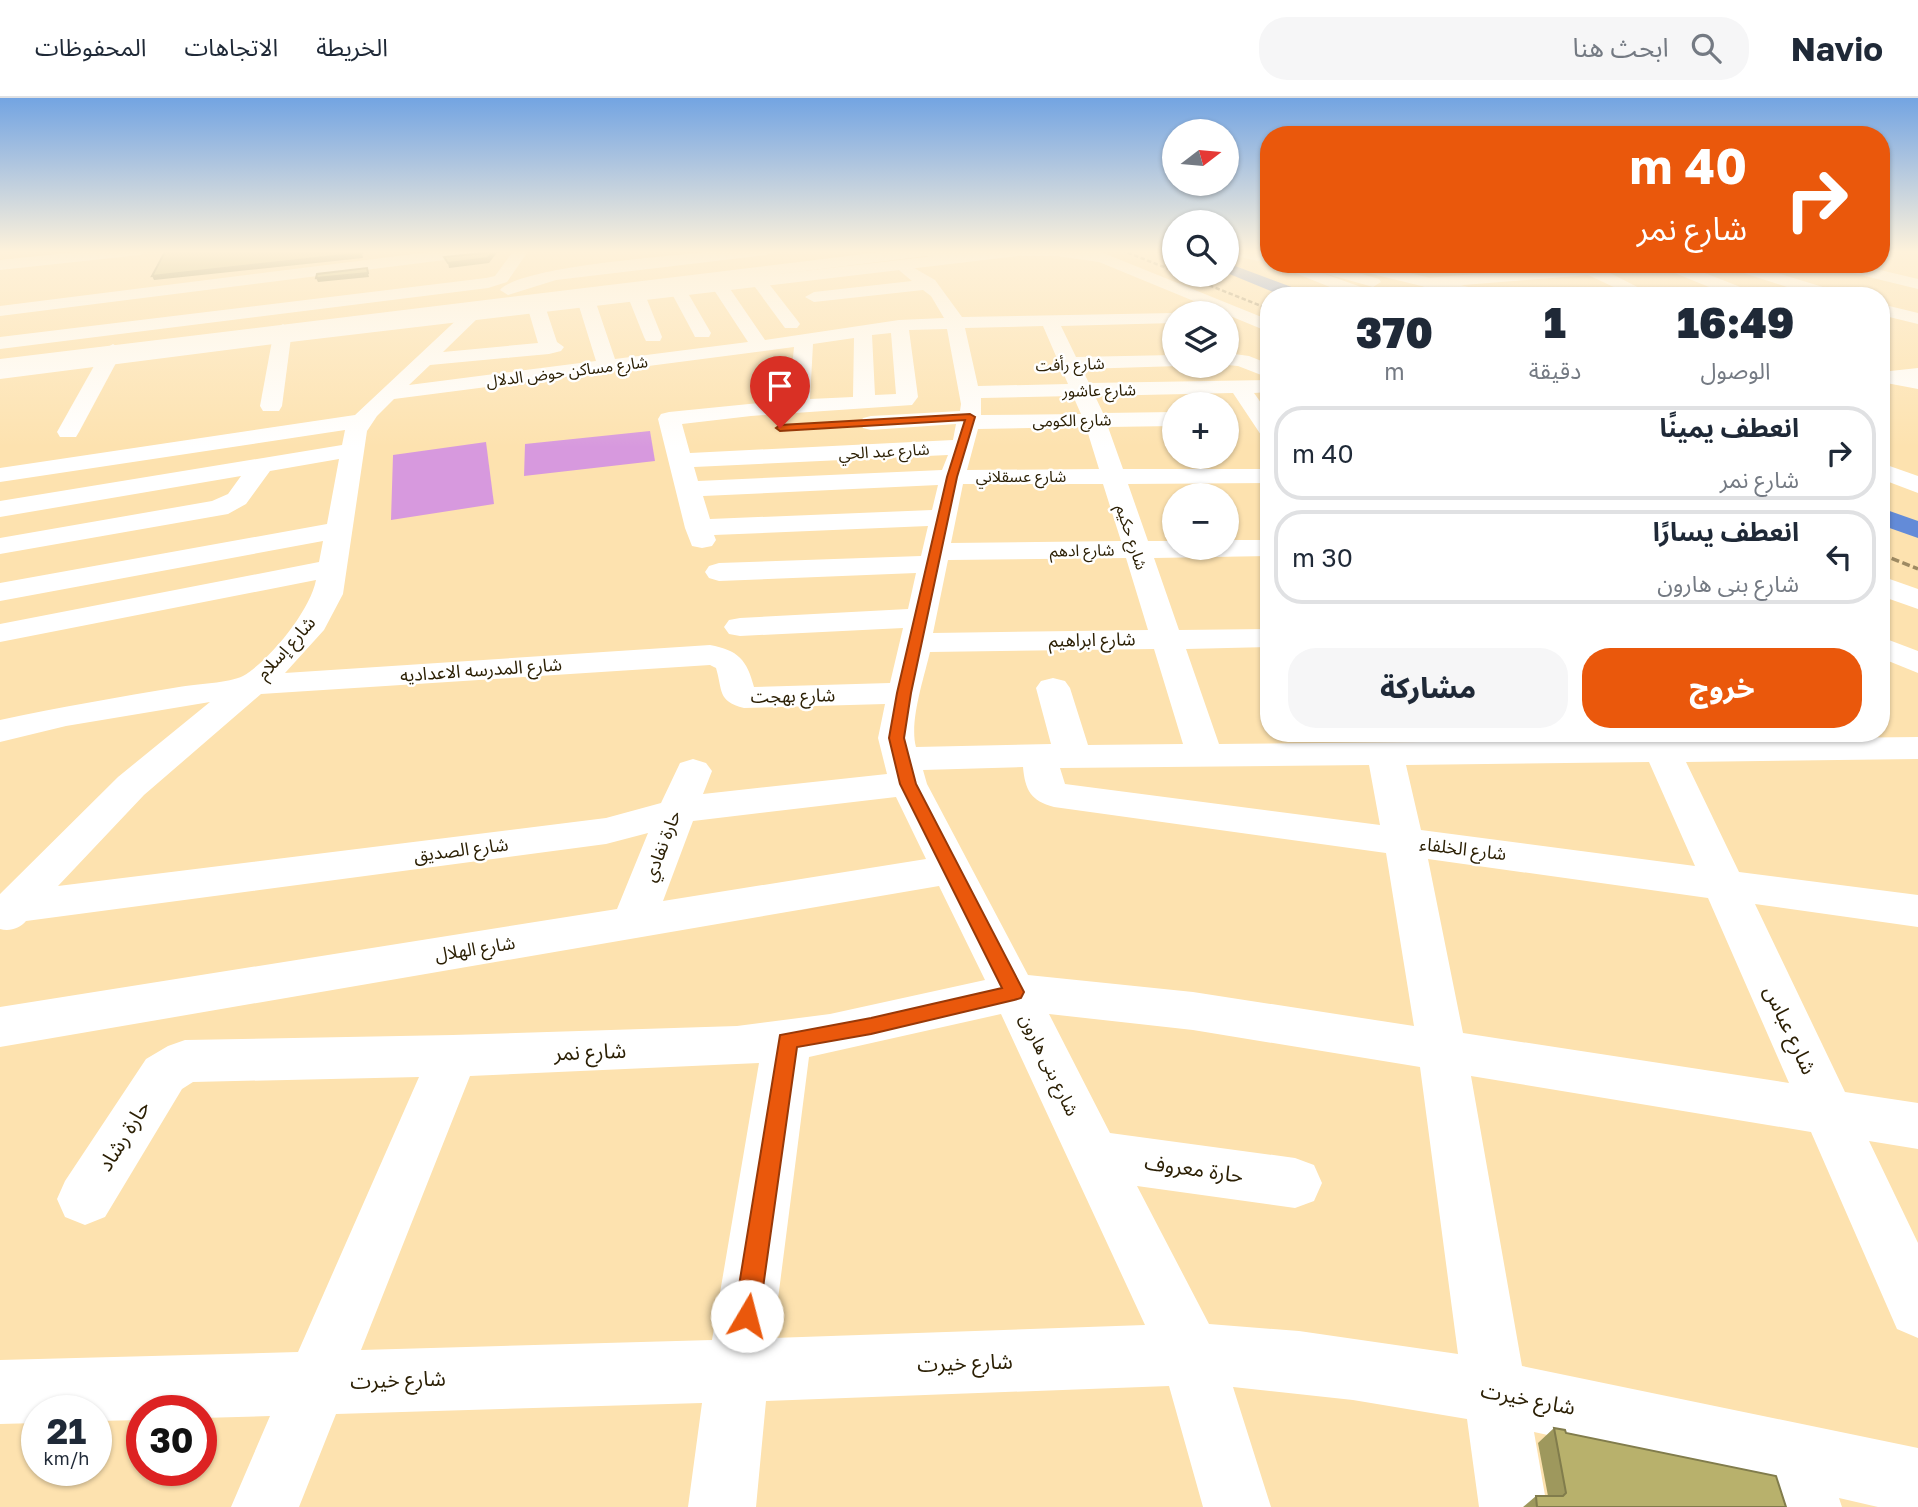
<!DOCTYPE html>
<html lang="ar">
<meta charset="utf-8">
<style>
body{margin:0;font-family:"Golos Text","Noto Sans Arabic",sans-serif;background:#f6f6f7;color:#1f2937;direction:rtl;height:100vh;display:flex;flex-direction:column;font-size:26px;white-space:nowrap}
*{box-sizing:border-box;margin:0}
p{font-size:23px;color:#747a83}
.icon{flex:none;width:38px;height:38px;fill:none;stroke:currentColor;stroke-width:2;stroke-linecap:round;stroke-linejoin:round}
.map{position:relative;flex:1;overflow:hidden;direction:ltr}
.panel{position:absolute;left:1260px;top:189px;width:630px;height:455px;display:flex;flex-direction:column;background:#fff;border-radius:28px;box-shadow:0 2px 5px #0004;direction:rtl}
.panel>*{flex:none}
.banner{position:absolute;left:1260px;top:28px;width:630px;height:147px;border-radius:28px;box-shadow:0 2px 5px #0004;direction:rtl;background:#ea580c;color:#fff;overflow:hidden}
.needle{width:46px;rotate:74deg}
.fabs{position:absolute;left:1162px;top:21px;display:grid;gap:14px}
.fabs a{display:grid;place-items:center;width:77px;height:77px;border-radius:50%;background:#fff;box-shadow:0 2px 5px #0004;font-size:35px}
.speed{position:absolute;left:21px;top:1297px;display:flex;gap:14px;font-size:35px;font-weight:700;text-align:center}
.speed>*{display:grid;place-content:center;width:91px;height:91px;border-radius:50%;background:#fff;box-shadow:0 2px 5px #0004;line-height:1}
.speed small{font-size:18px;font-weight:400}
.speed .limit{border:10px solid #d22;background:#fff;color:#111}
.pin{position:absolute;display:grid;place-items:center;width:60px;height:60px;color:#fff;margin:-72px -30px;border-radius:50% 50% 50% 0;rotate:-45deg;box-shadow:0 0 7px #0007}
.pin .icon{rotate:45deg}
.me{position:absolute;width:77px;margin:-38px;rotate:8deg;stroke-linejoin:round;filter:drop-shadow(0 0 5px #0008)}
.turn{display:flex;align-items:center;gap:24px;height:147px;padding:0 28px;font-size:32px}
.turn .icon{width:91px;height:91px;stroke-width:2.5}
.turn b{display:block;font-size:49px;line-height:60px}
.eta{display:flex;justify-content:space-evenly;align-items:center;height:119px;text-align:center}
.eta b{font-size:42px;font-weight:800;line-height:49px}
.action{display:flex;gap:14px;margin-top:auto;padding:14px 28px}
.action a{flex:1;height:80px;border-radius:28px;background:#ea580c;color:#fff;font-size:28px;font-weight:800;line-height:80px;text-align:center}
.action a+a{background:#f6f6f7;color:#1f2937}
ul{padding:0;list-style:none}
li{display:flex;align-items:center;gap:21px;height:94px;margin:0 14px 10px;padding:0 14px;border:4px solid #e0e1e3;border-radius:28px}
li div{flex:1}
li b{display:block;font-size:26px}
li em{font-style:normal}
header{display:flex;align-items:center;gap:42px;box-sizing:border-box;height:98px;padding:0 35px;background:#fff;border-bottom:2px solid #e0e1e3}
header strong{font-size:33px}
nav{display:flex;gap:38px;margin-inline-start:auto;font-size:24px}
.search{width:490px;height:63px;background:#f6f6f7;display:flex;align-items:center;gap:18px;box-sizing:border-box;padding:0 24px;border-radius:28px;color:#747a83;font-size:26px}
.map>svg:first-child{display:block}
.green{fill:#d799de}
.lines{fill:none;stroke-linecap:round;stroke-linejoin:round}
.canal{fill:#638bd8;fill-rule:evenodd}
.minor{fill:#fff;fill-rule:evenodd}
.major{fill:#fff;fill-rule:evenodd}
.highway{fill:#fff;fill-rule:evenodd}
.rail-far1{stroke:#9e8a62;stroke-width:2.5;stroke-dasharray:4.5 2.5;stroke-linecap:butt}
.rail{stroke:#9e8a62;stroke-width:3.5;stroke-dasharray:8 3.5;stroke-linecap:butt}
.wall{fill:#9e985d}
.shaded-wall{fill:#817c4c}
.building{fill:#b8b16c;stroke:#817c4c;stroke-width:2}
.route{fill:#ea580c;stroke:#983908;stroke-width:2}
.labels{text-anchor:middle;stroke-width:5;stroke-linejoin:round;paint-order:stroke}
.far-street-label{font-size:16px;fill:#2c2005;stroke:#fff}
.street-label{font-size:18px;fill:#2c2005;stroke:#fff}
.near-street-label{font-size:21px;fill:#2c2005;stroke:#fff}
</style>
<header>
<strong>Navio</strong>
<div class="search"><svg class="icon" aria-label="search" viewBox="0 0 24 24"><circle cx="10" cy="10" r="6"/><path d="M15 15l6 6"/></svg>ابحث هنا</div>
<nav><a>الخريطة</a><a>الاتجاهات</a><a>المحفوظات</a></nav>
</header>
<div class="map">
<svg width="1918" height="1409" viewBox="0 0 1918 1409">
<rect width="100%" height="100%" fill="#fde2af"/>
<g class="green">
<path d="M650,333l5,30 -131,15 1,-32z"/>
<path d="M486,344l8,62 -103,16 2,-65z"/>
</g>
<g class="lines">
<g class="canal">
<path d="M1227,165l78,29 2,4h-24l-56,-23z"/>
<path d="M1881,410l37,13v17l-37,-13z"/>
</g>
<g class="minor">
<path d="M96,152h51l-7,5 -140,15v-10z"/>
<path d="M446,152h45l-7,5 -484,61v-10z"/>
<path d="M514,152h15l-22,32 -19,6 -488,61v-12l486,-59 9,-2z"/>
<path d="M727,152h47l-7,5 -211,25 -48,15 -8,-5c21,-25 187,-35 227,-40z"/>
<path d="M1096,152l173,70v12l-170,-70 -42,-6h-35l-8,-5z"/>
<path d="M902,163l33,19 27,37 212,-4h3h-3v10l-113,3 15,31 98,-2v11h5l-97,3 7,14 180,-3v12l-15,1 15,21v23l-8,-2 -28,-42 -138,3 8,17 71,-1v14l-66,1 15,42h146v14l-141,1 20,57h26v7h53v-8h42v16l-115,2 25,72 90,-1v18l-83,2 33,95 699,-7v22l-232,3 53,110 179,23v32l-163,-23 90,188 73,11v46l-49,-8 49,102v95l-21,-9 -86,-197 -340,-56 51,290 396,82v59h-40l-39,-9 3,9h-68l-10,-25 -230,-50 13,75h-68l-12,-88 -114,-19 -120,-13 38,120h-68l-34,-121 -403,15 -10,106h-68l14,-104 -366,11 -37,93h-68l39,-91 -69,2v-8h-59v10l-46,1v-11h-59v13l-37,1v-64l298,-8 121,-275 -226,5 -11,7 -77,128 -20,8 -20,-8 -8,-18 8,-18 81,-122 22,-13 17,-6 268,-5 284,-9 93,-12 155,-34 -46,-94 -939,161v-40l617,-98 31,-76 -42,11 -580,77c-6,7 -16,11 -26,8v-35l118,-117 92,-75 -144,24 -66,16v-22c60,-13 119,-23 179,-33 16,-3 51,-4 64,-11 27,-16 67,-65 73,-96l-316,62v-18l319,-62 4,-21 -323,60v-18l327,-59 12,-65 -69,12 -24,33 -18,10 -228,40v-16l212,-37 16,-7 13,-18 -241,41v-16l342,-56 3,-15 -345,52v-14l355,-53 110,-103 6,-1 9,5 -37,36 95,-9 -10,-34 9,-5 9,5 11,33 7,5 -3,4 -12,3 -119,11 -21,20 187,-24 -18,-58 9,-5 9,5 19,56 133,-17 -36,-55 8,-5 6,1 39,57 134,-20 45,-2 -13,-22 -8,-6 -109,12 -9,-5 9,-5 98,-11 -18,-15zM1043,228l25,58 -90,2 -13,-58zM947,231l14,75 -1,7 -89,5 -8,2 -3,5 3,5 8,2 85,-6 -3,16 -263,13 -8,-29 69,-8 161,-11 6,-8 -9,-67zM891,235l5,61 -21,1 -3,-60zM854,240l-1,59 -43,2 3,-55zM794,249l-5,53 -120,12 -8,2 -3,5 27,109 7,18 10,2 10,-2 4,-6 -2,-5 214,-9 -7,30 -202,7 -10,3 -4,6 4,6 10,3 197,-8 -8,36 -168,9 -11,2 -5,7 5,7 11,2 163,-8 -13,55 -136,4c-7,-27 -16,-37 -44,-42l-425,28 39,-43 19,-36 24,-163 10,-15 17,-17zM1073,298l8,18 -100,1v-17zM1086,329l13,42 -132,1 11,-41zM948,357l-6,15 -244,11 -4,-14zM963,386h140l18,57 -170,2zM938,387l-6,25 -222,9 -7,-23zM1126,460l22,72 -215,3 15,-73zM1154,551l29,95 -95,1 -18,-57 -5,-7 -12,-3 -12,3 -5,7 15,56 -135,3c-7,-25 8,-69 14,-95zM710,567l6,3c7,23 1,33 28,40l141,-4 -7,34 9,36 -184,20 9,-23 -6,-8 -13,-4 -13,4 -19,40 -55,15 -548,68 86,-91 117,-101zM1649,664l46,104 -274,-36 -15,-65zM1369,667l11,60 -315,-41 -5,-16zM1023,669c2,23 8,34 31,40l332,46 28,173 -221,-34 -165,-17 -101,-191 -4,-14zM896,699l30,62 -263,42 30,-80zM1428,761l280,39 81,185 -326,-50zM1001,916l144,311 -372,13 36,-281zM1049,916l144,16 227,37 38,287 -159,-23 -90,-7 -72,-138 158,22 19,-7 8,-18 -8,-18 -19,-7 -185,-25zM759,965l-47,277 -351,10 109,-274z"/>
<path d="M1602,166h80l71,28 2,4h-24l-66,-27 -55,4 45,23h-22l-45,-21 -162,13 -8,-5 8,-5z"/>
<path d="M1723,166h25l91,28 2,4h-26l-90,-29z"/>
<path d="M760,180l6,2 31,40 3,4 -3,4h-12l-33,-45z"/>
<path d="M679,189l6,1 26,45 -2,4h-14l-2,-4 -22,-41z"/>
<path d="M637,194l9,5 16,40 -2,4h-14l-2,-4 -16,-40z"/>
<path d="M1881,206l37,9v11l-37,-9z"/>
<path d="M283,226l9,6 -10,76 -3,5h-16l-3,-5 14,-76z"/>
<path d="M113,246l10,6 -44,82 -3,5h-16l-3,-5 46,-82z"/>
<path d="M1227,255l22,3 20,8v14l-31,-12 -11,-1z"/>
<path d="M1918,270v12l-37,2v-10z"/>
<path d="M1881,478l37,13v20l-37,-13z"/>
<path d="M1881,539l37,14v22l-37,-15z"/>
</g>
<g class="major">
<path d="M986,152h48l-7,5 -745,88 -282,36v-12l282,-36z"/>
<path d="M1247,152h22v10z"/>
<path d="M1300,166h27l52,15 2,3 -8,5 -71,-20z"/>
<path d="M1342,166h29l119,28 2,4h-30l-118,-29z"/>
<path d="M1826,166h29l63,15v10l-90,-22z"/>
<path d="M1881,272l37,7v12l-37,-7z"/>
<path d="M1881,365l37,13v17l-37,-14z"/>
</g>
<g class="highway">
<path d="M897,152h96c-10,9 -53,9 -67,6l-926,115v-12z"/>
<path d="M1227,152h20l22,5 2,9 -44,-10z"/>
<path d="M1273,166h24l78,28 2,4h-25z"/>
</g>
<g class="rail-far1">
<path d="M1121,152l53,21"/>
<path d="M1183,177l86,34"/>
</g>
<path class="rail" d="M1881,456l37,15"/>
</g>
<path class="wall" d="M1554,1330l12,5 220,74h-263l13,-11h12l-10,-53z"/>
<g class="shaded-wall">
<path d="M494,152h5l-10,13 -40,5 -1,-5z"/>
<path d="M362,155l1,5 -209,22 -2,-4z"/>
<path d="M368,175l1,4 -51,5 -2,-4z"/>
</g>
<g class="building">
<path d="M166,152h195l1,3 -210,23z"/>
<path d="M487,152h7l-6,8 -40,5 -4,-6 39,-4z"/>
<path d="M367,170l1,5 -52,5 1,-4z"/>
<path d="M1554,1330l11,2 1,3 210,43 10,31h-249l-1,-11h27l3,-3z"/>
</g>
<linearGradient id="sky" x2="0" y2="1"><stop stop-color="#73a4e2"/><stop offset="0.44" stop-color="#fef2db"/><stop offset="1" stop-color="#fef2db" stop-opacity="0"/></linearGradient>
<rect width="1918" height="349" fill="url(#sky)"/>
<path class="route" d="M970,316l5,3 -18,60 -46,216 -7,45 12,46 108,208 -3,6 -7,2 -143,34 -74,13 -38,269 -4,9 -8,4 -9,-4 -4,-9 46,-281 91,-17 131,-30 -102,-204 -11,-46 8,-45 50,-216 18,-57 -185,11 -4,-3 4,-3z"/>
<g class="labels">
<g class="far-street-label">
<text transform="translate(1070 266) rotate(-2)" y="6">شارع رأفت</text>
<text transform="translate(567 273) rotate(-7)" y="6">شارع مساكن حوض الدلال</text>
<text transform="translate(1099 292) rotate(-1)" y="6">شارع عاشور</text>
<text transform="translate(1072 322) rotate(-1)" y="6">شارع الكومى</text>
<text transform="translate(884 353) rotate(-3)" y="6">شارع عبد الحي</text>
<text x="1021" y="384">شارع عسقلاني</text>
<text transform="translate(1132 439) rotate(72)" y="6">شارع حكيم</text>
<text transform="translate(1082 452) rotate(-1)" y="6">شارع ادهم</text>
</g>
<g class="street-label">
<text transform="translate(1092 542) rotate(-1)" y="6">شارع ابراهيم</text>
<text transform="translate(286 550) rotate(-48)" y="6">شارع إسلام</text>
<text transform="translate(481 572) rotate(-4)" y="6">شارع المدرسه الاعداديه</text>
<text transform="translate(793 598) rotate(-1)" y="6">شارع بهجت</text>
<text transform="translate(662 748) rotate(-69)" y="6">حارة نفادي</text>
<text transform="translate(1463 751) rotate(7)" y="6">شارع الخلفاء</text>
<text transform="translate(461 752) rotate(-7)" y="6">شارع الصديق</text>
<text transform="translate(475 851) rotate(-9)" y="6">شارع الهلال</text>
<text transform="translate(1049 967) rotate(64)" y="6">شارع بنى هارون</text>
</g>
<g class="near-street-label">
<text transform="translate(1790 932) rotate(65)" y="7">شارع عباس</text>
<text transform="translate(590 954) rotate(-2)" y="7">شارع نمر</text>
<text transform="translate(124 1038) rotate(-58)" y="7">حارة رشاد</text>
<text transform="translate(1194 1071) rotate(8)" y="7">حارة معروف</text>
<text transform="translate(965 1265) rotate(-2)" y="7">شارع خيرت</text>
<text transform="translate(398 1282) rotate(-2)" y="7">شارع خيرت</text>
<text transform="translate(1528 1301) rotate(11)" y="7">شارع خيرت</text>
</g>
</g>
</svg>
<div class="fabs">
<a><svg class="needle" viewBox="-14 -14 28 28"><path d="M0-13l5 13h-10z" fill="#e53935"/><path d="M0 13l5-13h-10z" fill="#747a83"/></svg></a>
<a><svg class="icon" aria-label="search" viewBox="0 0 24 24"><circle cx="10" cy="10" r="6"/><path d="M15 15l6 6"/></svg></a>
<a><svg class="icon" aria-label="layers" viewBox="0 0 24 24"><path d="M12 4l9 5-9 5-9-5zM3 14l9 5 9-5"/></svg></a>
<a>+</a>
<a>−</a>
</div>
<div class="speed"><div>21<small>km/h</small></div><div class="limit">30</div></div>
<div class="pin" style="left:780px;top:330px;background:#d93025"><svg class="icon" aria-label="arrive" viewBox="0 0 24 24"><path d="M6 21V4h12l-3 4 3 4H6"/></svg></div>
<svg class="me" style="left:747px;top:1218px" viewBox="-20 -20 40 40"><circle r="19" fill="#fff"/><path d="M0-13L10 11 0 6-10 11z" fill="#ea580c"/></svg>
<div class="banner">
<div class="turn"><svg class="icon" aria-label="right" viewBox="0 0 24 24"><path d="M7 20v-9h11M14 6l5 5-5 5"/></svg><div><b>40 m</b>شارع نمر</div></div>
</div>
<section class="panel">
<div class="eta">
<div><b>16:49</b><p>الوصول</p></div>
<div><b>1</b><p>دقيقة</p></div>
<div><b>370</b><p>m</p></div>
</div>
<ul>
<li><svg class="icon" aria-label="right" viewBox="0 0 24 24"><path d="M7 20v-9h11M14 6l5 5-5 5"/></svg><div><b>انعطف يمينًا</b><p>شارع نمر</p></div><em>40 m</em></li>
<li><svg class="icon" aria-label="left" viewBox="0 0 24 24"><path d="M17 20v-9H6M10 6l-5 5 5 5"/></svg><div><b>انعطف يسارًا</b><p>شارع بنى هارون</p></div><em>30 m</em></li>
</ul>
<div class="action"><a>خروج</a><a>مشاركة</a></div>
</section>
</div>
